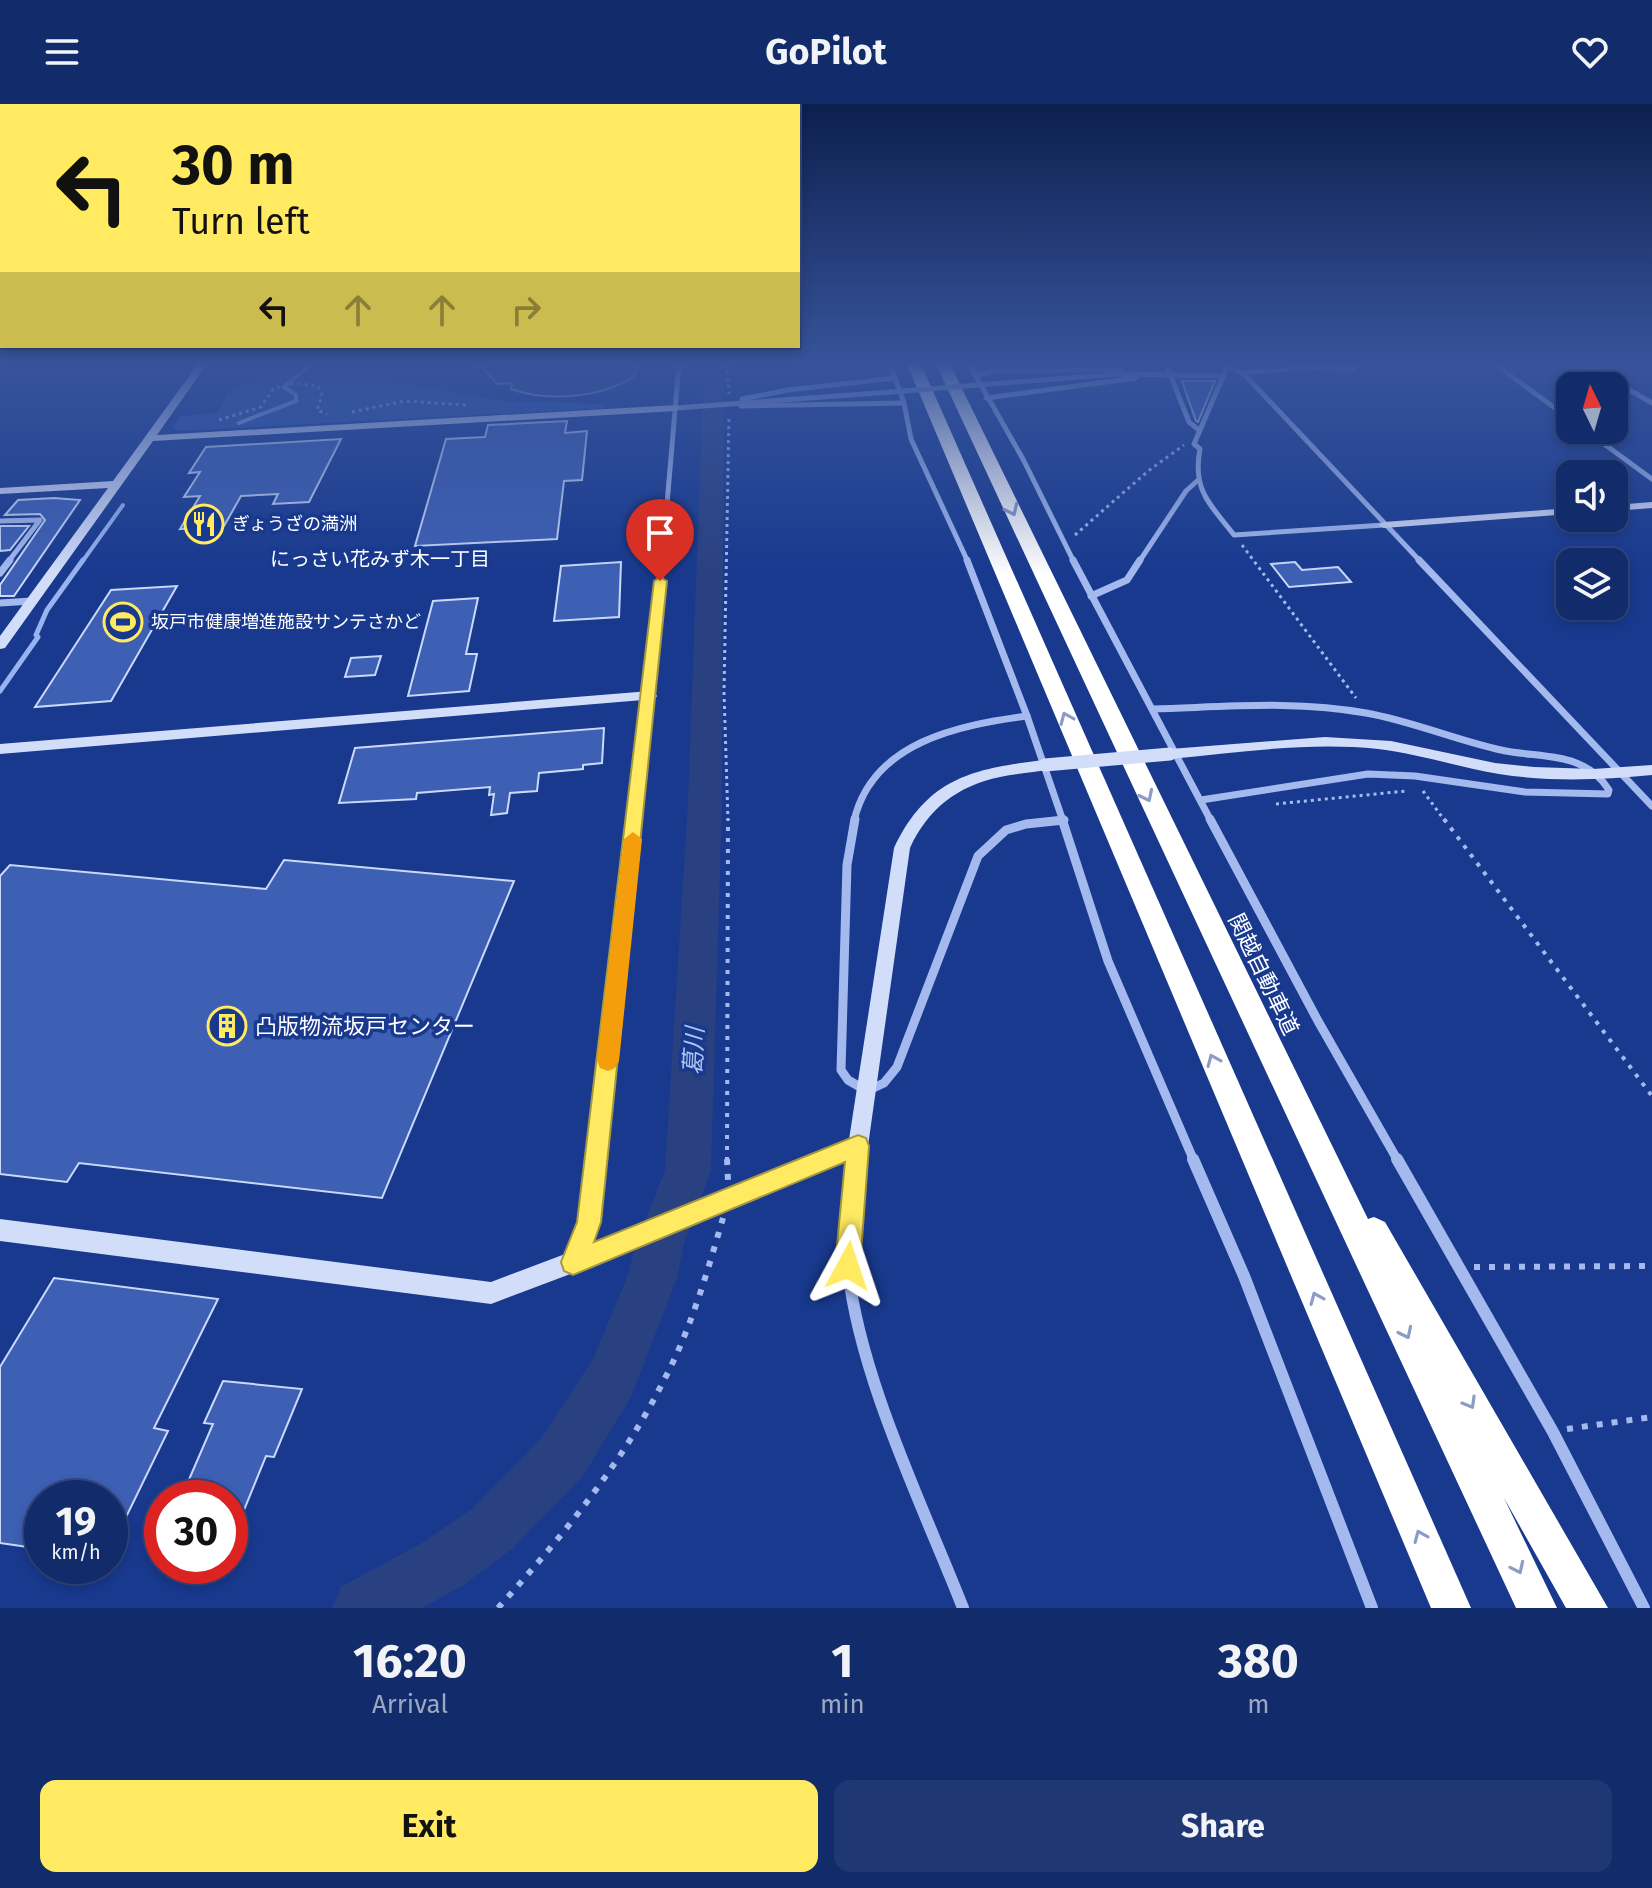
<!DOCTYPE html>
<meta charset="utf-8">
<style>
body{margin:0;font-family:"Fira Sans","Noto Sans JP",sans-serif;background:#1f3772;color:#f1f3f6;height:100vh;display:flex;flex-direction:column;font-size:30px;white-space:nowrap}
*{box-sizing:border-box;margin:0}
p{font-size:26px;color:#9ca7c1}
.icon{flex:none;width:44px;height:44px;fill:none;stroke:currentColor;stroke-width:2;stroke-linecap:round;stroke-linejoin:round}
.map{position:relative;height:1504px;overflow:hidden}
.drawer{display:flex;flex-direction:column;background:#122b6a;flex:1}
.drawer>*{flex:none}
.guide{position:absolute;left:0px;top:0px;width:800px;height:244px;box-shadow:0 4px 12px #0003,0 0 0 2px #31477e;background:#ffea62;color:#111;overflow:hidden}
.needle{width:52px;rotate:355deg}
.tools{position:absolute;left:1556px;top:268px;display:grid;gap:16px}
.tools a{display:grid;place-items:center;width:72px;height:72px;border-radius:16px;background:#122b6a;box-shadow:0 4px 12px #0003,0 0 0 2px #31477e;font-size:40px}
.speed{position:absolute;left:24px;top:1376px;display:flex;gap:16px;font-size:40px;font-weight:700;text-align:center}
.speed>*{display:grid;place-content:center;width:104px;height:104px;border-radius:50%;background:#122b6a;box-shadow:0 4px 12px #0003,0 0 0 2px #31477e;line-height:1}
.speed small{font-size:20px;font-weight:400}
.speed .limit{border:12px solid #d22;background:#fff;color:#111}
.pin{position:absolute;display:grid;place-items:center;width:68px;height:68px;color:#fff;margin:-82px -34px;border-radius:50% 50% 50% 0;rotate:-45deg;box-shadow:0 0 8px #0007}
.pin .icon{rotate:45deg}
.me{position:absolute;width:88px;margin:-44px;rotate:5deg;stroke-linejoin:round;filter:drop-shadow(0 0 6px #0008)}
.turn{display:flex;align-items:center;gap:28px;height:168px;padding:0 40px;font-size:36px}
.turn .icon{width:104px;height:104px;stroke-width:2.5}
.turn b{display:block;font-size:56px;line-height:68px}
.lanes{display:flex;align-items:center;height:76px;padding:0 40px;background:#0003;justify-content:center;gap:40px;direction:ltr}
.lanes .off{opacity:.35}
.eta{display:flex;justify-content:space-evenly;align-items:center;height:136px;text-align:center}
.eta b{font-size:48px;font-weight:700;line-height:56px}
.cta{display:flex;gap:16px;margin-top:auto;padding:16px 40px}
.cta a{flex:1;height:92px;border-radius:16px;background:#ffea62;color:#111;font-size:32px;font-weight:700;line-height:92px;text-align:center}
.cta a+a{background:#1f3772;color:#f1f3f6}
header{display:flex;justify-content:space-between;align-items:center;height:104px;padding:0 40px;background:#122b6a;font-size:36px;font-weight:700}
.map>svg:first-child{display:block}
.green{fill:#2b51ac}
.water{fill:#2a4181;stroke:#97b3f1;stroke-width:2}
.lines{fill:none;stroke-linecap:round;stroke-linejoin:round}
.stream-far1{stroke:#97b3f1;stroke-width:4}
.stream{stroke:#97b3f1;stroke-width:5}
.river{fill:#2a4181;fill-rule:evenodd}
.building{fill:#3d5fb4;stroke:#cad9fa;stroke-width:2}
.path-far2{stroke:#a4baef;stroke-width:3;stroke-dasharray:3 4;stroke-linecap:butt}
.path-far1{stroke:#a4baef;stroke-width:4;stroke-dasharray:4 7;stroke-linecap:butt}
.path{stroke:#a4baef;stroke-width:6;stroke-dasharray:6 9;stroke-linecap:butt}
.street-far3{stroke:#a4baef;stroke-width:5}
.street-far2{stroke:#a4baef;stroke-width:7}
.street-far1{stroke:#a4baef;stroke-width:9}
.street{stroke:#a4baef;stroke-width:12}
.secondary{fill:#d2ddfa;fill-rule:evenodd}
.highway{fill:#fff;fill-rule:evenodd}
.street-bridge{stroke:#a4baef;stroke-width:5}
.secondary-bridge{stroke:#d2ddfa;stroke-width:13}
.oneway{stroke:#8c9cc6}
.route{fill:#ffea62;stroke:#a69840;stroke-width:2}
.slow{fill:#f59e0b}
.labels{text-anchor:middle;stroke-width:7;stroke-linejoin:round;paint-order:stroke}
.far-poi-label{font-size:18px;fill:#fff;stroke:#18398e;text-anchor:start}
.far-neighbourhood-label{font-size:20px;fill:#fff;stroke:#18398e}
.street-label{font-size:22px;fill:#fff;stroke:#18398e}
.poi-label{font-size:22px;fill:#fff;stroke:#18398e;text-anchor:start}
.water-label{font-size:24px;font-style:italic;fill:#b0c5f6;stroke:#18398e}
</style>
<header><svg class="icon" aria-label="menu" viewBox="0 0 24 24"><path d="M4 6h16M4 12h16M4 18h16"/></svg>GoPilot<svg class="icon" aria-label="heart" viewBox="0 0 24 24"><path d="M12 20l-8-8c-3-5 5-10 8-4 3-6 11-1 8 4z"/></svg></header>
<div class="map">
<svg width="1652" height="1504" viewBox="0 0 1652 1504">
<rect width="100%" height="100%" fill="#18398e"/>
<path class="green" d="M270,271h91l141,26 100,3 5,4 -428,23 -6,-3 7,-12 37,-3 12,-22z"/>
<path class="water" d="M473,260h165l-4,12c-31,22 -87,26 -123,13l1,-6 -15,1 -16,-18z"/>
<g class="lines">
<g class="stream-far1">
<path d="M239,319l57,-22v-6l-12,-8 23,-19"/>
<path d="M82,458l41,-57"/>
</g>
<path class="stream" d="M0,587l38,-54 -2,-2 11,-25 36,-50"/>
<path class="river" d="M704,260h20l-2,438 -11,368 -27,74 -7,34 -46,119 -48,79 -71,73 -50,37 -40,22h-90l9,-21 79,-43 52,-35 71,-73 50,-77 34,-81 9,-34 29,-74 23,-368z"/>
</g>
<g class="building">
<path d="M1182,277h33l-17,41 -2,-1z"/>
<path d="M567,317l-2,12 22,-2 -5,49 -18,1 -7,58 -142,7 31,-107 39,-2 3,-12z"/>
<path d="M341,335l-32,63 -36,2 5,-10 -37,2 -17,30 -44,3 20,-33 -16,1 16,-25 -11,1 17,-26z"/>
<path d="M54,394l26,2 -66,96h-14v-11l45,-65 -5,-6 -35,1 13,-15z"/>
<path d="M0,422h29l-19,24 -10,1z"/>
<path d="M621,458l-2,55 -65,4 7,-55z"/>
<path d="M1295,458l7,8 36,-3 13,15 -62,5 -18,-23z"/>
<path d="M177,482l-66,115 -76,6 76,-117z"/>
<path d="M478,494l-12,56h11l-8,37 -61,5 25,-95z"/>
<path d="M381,552l-6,19 -30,2 6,-19z"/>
<path d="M604,624l-2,35 -19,2v4l-44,4 -2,18 -27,2 -3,20 -16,2 3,-21 -5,1 1,-8 -73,6 -1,6 -77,4 16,-55z"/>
<path d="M284,756l230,21 -132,317 -303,-35 -12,19 -67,-8v-298l10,-11 256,24z"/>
<path d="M54,1174l164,21 -64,129 14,3 -58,119v-52h-68v51l-42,-6v-176z"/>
<path d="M223,1277l79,8 -28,68 -8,-1 -35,86 -1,-44h-49l32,-74 -9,-1z"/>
</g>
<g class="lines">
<g class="path-far2">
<path d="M727,260l2,30"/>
<path d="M352,308l52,-11 62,4"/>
<path d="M219,316l42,-13 12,-18 23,-6 22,3 4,9 -5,15 10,4"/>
<path d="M1075,431l73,-64 36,-26"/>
<path d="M1242,441l114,153"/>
<path d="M1423,687l22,30"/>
<path d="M1276,700l130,-13"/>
<path d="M728,717l-4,-129 5,-277"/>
</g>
<g class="path-far1">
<path d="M1444,715l208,277"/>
<path d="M727,1057l1,-342"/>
</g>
<g class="path">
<path d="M727,1055l1,22"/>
<path d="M1474,1163l178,-1"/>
<path d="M1567,1325l85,-12"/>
<path d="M498,1504c63,-70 124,-144 166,-228 27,-51 43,-107 59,-162"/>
</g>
<g class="street-far3">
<path d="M890,260l14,39 7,36 57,123"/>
<path d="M969,260l54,95 51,103"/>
<path d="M1166,260l23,58 10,8"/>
<path d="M1495,260l75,55"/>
<path d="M1585,260l67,39"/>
<path d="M1228,261l-34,79 6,5c-8,41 10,55 34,86l150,-10"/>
<path d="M1228,263l15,6 178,189"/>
<path d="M1243,269l65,-6 44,2 6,-5"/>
<path d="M975,271l20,-4 127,-2"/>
<path d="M990,280l130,-10 104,2"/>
<path d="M986,294l150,-20"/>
<path d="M742,295l46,-9 107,-12"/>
<path d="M741,302l163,-3"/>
<path d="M676,304l215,-16"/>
<path d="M1585,326l67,49"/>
<path d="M0,417l40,-1 -32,42"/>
<path d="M662,458l17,-198"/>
<path d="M1139,458l47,-71 11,-10"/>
</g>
<g class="street-far2">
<path d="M967,456l60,156 36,105"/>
<path d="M1073,456l138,261"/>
<path d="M1419,456l233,246"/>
<path d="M0,469l10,-13"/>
<path d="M1091,492l36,-16 13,-20"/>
<path d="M0,499l32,-2"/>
<path d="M1153,605c71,-2 143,-9 213,4 46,8 89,27 135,37 40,9 83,0 108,40l-1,4 -83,-2 -110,-16 -47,-2 -167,26"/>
<path d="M636,717l26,-261"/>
<path d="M854,717c18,-79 105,-96 173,-105"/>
<path d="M1056,717l8,-1"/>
</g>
<g class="street-far1">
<path d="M855,715l-8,46 -6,205 7,10 19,11 17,-8 13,-16 81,-211 28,-26 20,-6 38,-4"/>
<path d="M1062,715l46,142 86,200"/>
<path d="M1210,715l108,202 80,140"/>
<path d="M596,1057l40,-342"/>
<path d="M821,1057l37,-15 -1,15"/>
</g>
<g class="street">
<path d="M857,1055c-3,35 -12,75 -9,109 11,108 75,238 115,340"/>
<path d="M1193,1055l51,117 128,332"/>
<path d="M1397,1055l156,273 91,176"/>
<path d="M573,1158l16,-40 7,-63"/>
<path d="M573,1158l253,-103"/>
</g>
<g class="secondary">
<path d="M198,260h9l-50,71 519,-30 5,3 -5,3 -523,30 -148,207 -5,1v-13l108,-148 -108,6v-6l113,-7z"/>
<path d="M1652,398v6l-38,3v-6z"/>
<path d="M1570,404v6l-186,14 -6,-3 6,-3z"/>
<path d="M650,587l5,2 2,3 -2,3 -655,55v-10z"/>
<path d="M1325,633l66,4 104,22 39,4 59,2 59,-4v10c-51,5 -102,7 -153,-1 -41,-7 -80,-20 -121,-25 -69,-7 -139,3 -208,10l-7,-5 7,-5z"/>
<path d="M1045,656l5,1 2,4 -2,4c-16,4 -33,4 -50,8 -43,9 -72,32 -90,71l-42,298 -3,7 -7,3 -7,-3 -3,-7 46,-298c33,-70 79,-80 151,-88z"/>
<path d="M0,1115l491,63 82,-31 8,3 3,8 -3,8 -90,34 -491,-63z"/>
</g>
<g class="highway">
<path d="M907,260h14l550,1244h-40z"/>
<path d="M936,260h14l418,855 6,-2 11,5 223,386h-42l-62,-110 53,110h-41z"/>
</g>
<path class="street-bridge" d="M891,288l99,-8"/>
<path class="secondary-bridge" d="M1045,661l125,-11"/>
</g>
<defs><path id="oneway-chevron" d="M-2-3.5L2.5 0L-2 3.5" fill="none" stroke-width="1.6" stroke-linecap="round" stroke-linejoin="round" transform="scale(2)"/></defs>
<g class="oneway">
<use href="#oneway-chevron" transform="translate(1012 406) rotate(65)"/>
<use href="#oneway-chevron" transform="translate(1066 614) rotate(-113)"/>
<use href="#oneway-chevron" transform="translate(1147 692) rotate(64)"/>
<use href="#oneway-chevron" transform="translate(1213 956) rotate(-113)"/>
<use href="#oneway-chevron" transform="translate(1316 1194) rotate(-113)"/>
<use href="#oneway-chevron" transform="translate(1406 1229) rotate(64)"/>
<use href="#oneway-chevron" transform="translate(1470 1299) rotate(60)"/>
<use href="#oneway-chevron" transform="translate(1420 1432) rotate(-113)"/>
<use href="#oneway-chevron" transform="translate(1518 1464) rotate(65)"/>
</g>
<linearGradient id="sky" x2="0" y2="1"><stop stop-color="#0d1f4e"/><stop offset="0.55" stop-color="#37549b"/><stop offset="1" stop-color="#37549b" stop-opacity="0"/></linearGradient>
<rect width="1652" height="471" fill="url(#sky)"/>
<path class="route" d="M660,473l7,4 -66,641 -7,20 264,-107 8,3 3,8 -9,120 -4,9 -8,4 -9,-4 -4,-9 10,-104 -272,113 -9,-4 -3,-9 16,-40 77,-641z"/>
<path class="slow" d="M633,728l9,7 -23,222 -4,7 -7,3 -8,-3 -3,-7 27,-222z"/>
<defs>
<g id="restaurant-ring" transform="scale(2)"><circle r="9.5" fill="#18398e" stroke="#ffea62" stroke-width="1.5"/><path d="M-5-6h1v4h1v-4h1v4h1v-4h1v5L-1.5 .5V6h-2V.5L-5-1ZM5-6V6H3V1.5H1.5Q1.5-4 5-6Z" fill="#ffea62"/></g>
<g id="stadium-ring" transform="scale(2)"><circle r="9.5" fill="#18398e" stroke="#ffea62" stroke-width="1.5"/><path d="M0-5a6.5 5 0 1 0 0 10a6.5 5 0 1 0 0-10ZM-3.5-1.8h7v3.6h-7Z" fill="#ffea62"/></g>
<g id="building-ring" transform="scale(2)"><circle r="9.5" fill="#18398e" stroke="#ffea62" stroke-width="1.5"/><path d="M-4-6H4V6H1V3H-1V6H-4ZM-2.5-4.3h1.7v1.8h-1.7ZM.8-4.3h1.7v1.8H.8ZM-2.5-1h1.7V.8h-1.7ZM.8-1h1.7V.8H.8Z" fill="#ffea62"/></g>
</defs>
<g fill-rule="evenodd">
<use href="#restaurant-ring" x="204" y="420"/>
<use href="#stadium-ring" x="123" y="518"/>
<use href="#building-ring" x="227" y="922"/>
</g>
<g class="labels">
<g class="far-poi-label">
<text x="232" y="426">ぎょうざの満洲</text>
<text x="151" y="524">坂戸市健康増進施設サンテさかど</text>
</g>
<g class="far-neighbourhood-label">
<text x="380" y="462">にっさい花みず木一丁目</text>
</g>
<g class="street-label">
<text transform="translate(1264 870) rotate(64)" y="8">関越自動車道</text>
</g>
<g class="poi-label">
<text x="255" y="930">凸版物流坂戸センター</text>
</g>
<g class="water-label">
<text transform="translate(694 947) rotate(-87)" y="8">葛川</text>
</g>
</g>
</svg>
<div class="tools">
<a><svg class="needle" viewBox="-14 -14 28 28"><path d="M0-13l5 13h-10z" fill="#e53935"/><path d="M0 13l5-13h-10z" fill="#9ca7c1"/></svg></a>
<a><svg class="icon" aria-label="sound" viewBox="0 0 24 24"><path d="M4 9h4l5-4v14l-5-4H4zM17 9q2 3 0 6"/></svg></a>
<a><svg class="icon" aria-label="layers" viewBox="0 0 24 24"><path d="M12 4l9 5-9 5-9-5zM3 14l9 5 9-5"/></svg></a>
</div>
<div class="speed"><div>19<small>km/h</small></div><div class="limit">30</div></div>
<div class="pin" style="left:660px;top:477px;background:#d93025"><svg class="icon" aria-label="arrive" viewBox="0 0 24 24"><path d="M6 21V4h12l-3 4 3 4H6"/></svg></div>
<svg class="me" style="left:848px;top:1162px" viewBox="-20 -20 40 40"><path d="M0-17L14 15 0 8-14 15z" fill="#ffea62" stroke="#fff" stroke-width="4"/></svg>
<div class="guide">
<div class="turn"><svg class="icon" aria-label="left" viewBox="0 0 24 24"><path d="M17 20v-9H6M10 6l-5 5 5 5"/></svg><div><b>30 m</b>Turn left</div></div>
<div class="lanes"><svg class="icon" aria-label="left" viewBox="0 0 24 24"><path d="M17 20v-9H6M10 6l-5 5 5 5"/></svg><svg class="icon off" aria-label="ahead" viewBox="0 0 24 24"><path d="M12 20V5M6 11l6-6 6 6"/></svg><svg class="icon off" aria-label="ahead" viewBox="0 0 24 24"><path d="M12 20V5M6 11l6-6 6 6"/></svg><svg class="icon off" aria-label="right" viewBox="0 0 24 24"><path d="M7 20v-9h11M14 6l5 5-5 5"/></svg></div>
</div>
</div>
<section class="drawer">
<div class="eta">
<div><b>16:20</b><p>Arrival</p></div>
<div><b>1</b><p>min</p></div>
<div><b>380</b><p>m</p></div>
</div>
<div class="cta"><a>Exit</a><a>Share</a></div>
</section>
